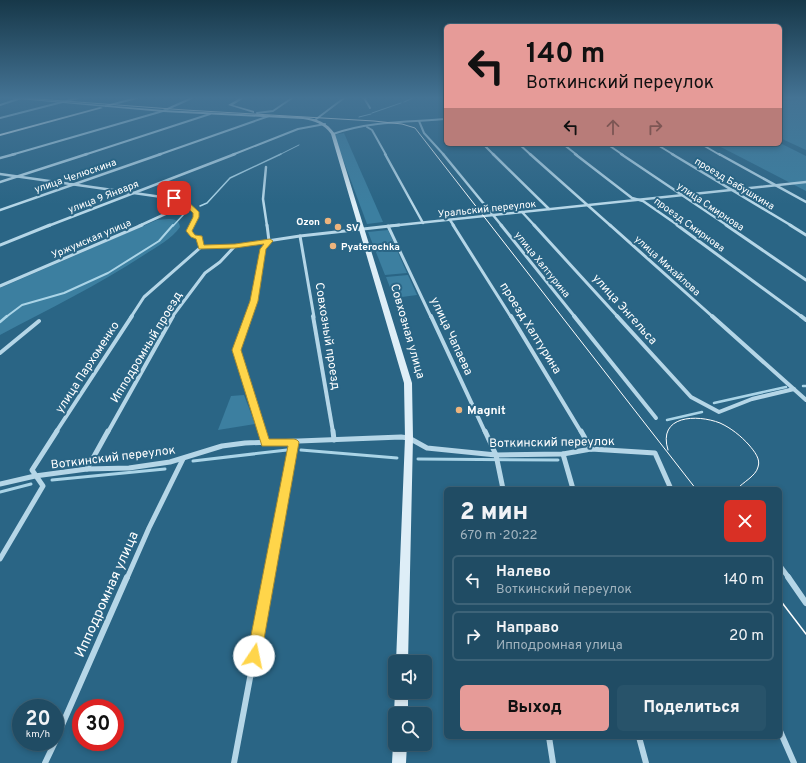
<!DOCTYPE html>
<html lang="ru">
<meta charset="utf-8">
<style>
body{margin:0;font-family:Overpass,sans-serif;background:#28536a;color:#f1f3f6;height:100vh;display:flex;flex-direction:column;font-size:15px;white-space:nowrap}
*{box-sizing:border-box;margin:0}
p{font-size:13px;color:#a2b4bf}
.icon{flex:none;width:22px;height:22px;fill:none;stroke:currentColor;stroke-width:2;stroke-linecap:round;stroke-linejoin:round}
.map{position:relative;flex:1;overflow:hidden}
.details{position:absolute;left:444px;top:487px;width:338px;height:252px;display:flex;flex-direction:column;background:#204c64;border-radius:6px;box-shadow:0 2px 6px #0003,0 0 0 1px #3d6378}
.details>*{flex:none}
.guide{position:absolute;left:444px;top:24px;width:338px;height:122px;border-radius:6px;box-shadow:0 2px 6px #0003,0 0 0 1px #3d6378;background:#e69b98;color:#111;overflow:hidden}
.controls{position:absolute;left:388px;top:655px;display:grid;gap:8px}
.controls a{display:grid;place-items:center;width:44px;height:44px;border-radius:6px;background:#204c64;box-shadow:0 2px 6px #0003,0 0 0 1px #3d6378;font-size:20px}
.speed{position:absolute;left:12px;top:699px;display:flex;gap:8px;font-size:20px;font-weight:700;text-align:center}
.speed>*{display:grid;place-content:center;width:52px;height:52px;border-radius:50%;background:#204c64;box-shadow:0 2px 6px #0003,0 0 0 1px #3d6378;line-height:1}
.speed small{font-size:10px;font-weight:400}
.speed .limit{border:6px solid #d22;background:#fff;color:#111}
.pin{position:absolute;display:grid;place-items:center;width:34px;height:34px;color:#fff;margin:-17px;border-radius:8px;box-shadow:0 2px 6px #0006}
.me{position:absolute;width:44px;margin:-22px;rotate:11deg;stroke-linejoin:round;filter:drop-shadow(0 0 3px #0008)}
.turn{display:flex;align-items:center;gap:14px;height:84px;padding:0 16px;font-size:18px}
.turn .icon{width:52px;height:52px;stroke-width:2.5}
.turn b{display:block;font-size:28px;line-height:34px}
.lanes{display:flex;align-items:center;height:38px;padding:0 16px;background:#0003;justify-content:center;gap:20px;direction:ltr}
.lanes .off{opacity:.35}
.round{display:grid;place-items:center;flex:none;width:42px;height:42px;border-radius:6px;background:#28536a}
.overview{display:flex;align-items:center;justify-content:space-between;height:68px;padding:0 16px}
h1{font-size:24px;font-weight:800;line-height:30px}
.primary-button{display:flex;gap:8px;margin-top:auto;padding:8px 16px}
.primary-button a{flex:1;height:46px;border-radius:6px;background:#e69b98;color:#111;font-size:16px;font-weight:800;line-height:46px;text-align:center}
.primary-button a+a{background:#28536a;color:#f1f3f6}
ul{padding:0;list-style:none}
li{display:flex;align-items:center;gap:12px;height:50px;margin:0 8px 6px;padding:0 8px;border:2px solid #3d6378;border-radius:6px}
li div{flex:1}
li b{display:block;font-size:15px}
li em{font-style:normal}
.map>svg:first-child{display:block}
.green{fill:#3c7fa0}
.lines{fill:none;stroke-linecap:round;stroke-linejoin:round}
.stream-far4{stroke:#aad4e7;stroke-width:1}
.stream-far3{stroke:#aad4e7;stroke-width:1.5}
.stream-far2{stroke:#aad4e7;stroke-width:2}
.stream-far1{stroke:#aad4e7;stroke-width:2.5}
.stream{stroke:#aad4e7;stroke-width:3}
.street-far5{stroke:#b5d6e7;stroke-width:2}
.street-far4{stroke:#b5d6e7;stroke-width:2.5}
.street-far3{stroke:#b5d6e7;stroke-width:3}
.street-far2{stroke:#b5d6e7;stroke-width:4}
.street-far1{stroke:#b5d6e7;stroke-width:5}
.street{stroke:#b5d6e7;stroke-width:6}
.secondary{fill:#deeef7;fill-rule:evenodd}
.tram-far1{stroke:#fff;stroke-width:1}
.tram{stroke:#fff;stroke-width:1.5}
.route{fill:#ffd54a;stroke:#a68a30}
.poi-dot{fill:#edb47d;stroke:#2a6585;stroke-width:1.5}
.labels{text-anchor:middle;stroke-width:4;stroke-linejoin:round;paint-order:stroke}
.far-street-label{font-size:10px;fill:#fff;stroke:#2a6585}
.far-poi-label{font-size:10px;font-weight:bold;fill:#fff;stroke:#2a6585;text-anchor:start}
.street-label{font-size:12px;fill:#fff;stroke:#2a6585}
.poi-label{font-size:12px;font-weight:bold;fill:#fff;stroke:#2a6585;text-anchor:start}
.near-street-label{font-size:14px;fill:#fff;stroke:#2a6585}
</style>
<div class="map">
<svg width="806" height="763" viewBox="0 0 806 763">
<rect width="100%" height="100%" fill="#2a6585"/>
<g class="green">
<path d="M806,100v50l-26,-12v-37z"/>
<path d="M344,133l39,89 -16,2 -33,-89z"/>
<path d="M780,143l26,13v35l-91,-47z"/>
<path d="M168,219c7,0 11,1 12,8 -8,12 -24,20 -36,28 -46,30 -95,54 -144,80v-47l157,-68z"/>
<path d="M388,230l19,43 -22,2 -17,-43z"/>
<path d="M408,275l9,20 -23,3 -8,-21z"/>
<path d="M244,395l11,29 -37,6 13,-34z"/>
</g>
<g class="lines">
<g class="stream-far4">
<path d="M404,102l9,-4"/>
<path d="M372,113l29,-10"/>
<path d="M359,117l12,-3"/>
<path d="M279,155l20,-10"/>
</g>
<g class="stream-far3">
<path d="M200,206l7,-3 23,-25 51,-24"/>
<path d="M173,226l11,-12"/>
</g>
<path class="stream-far2" d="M6,317l16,-12 42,-12 44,-20 51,-32 14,-16"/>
<g class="stream-far1">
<path d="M0,322l7,-6"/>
<path d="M803,386h3"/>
<path d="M714,403l72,-16"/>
<path d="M667,420l35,-8"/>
</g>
<g class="stream">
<path d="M301,450l96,8"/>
<path d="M418,459l140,1"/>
<path d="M193,461l94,-11"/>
<path d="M52,480l113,-11"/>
<path d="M0,492l31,-8"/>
</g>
<g class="street-far5">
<path d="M364,98l6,10"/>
<path d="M0,105l21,-7"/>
<path d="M106,106l31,-8"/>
<path d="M257,113l16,-2 19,-13"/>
<path d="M0,118l78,-20"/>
<path d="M315,120l29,-22"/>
<path d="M419,121l5,12 20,22"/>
<path d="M367,127l5,3 14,25"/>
<path d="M333,134c35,-13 76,-12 113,-15"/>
<path d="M483,144l11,11"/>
<path d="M519,144l12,11"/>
<path d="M563,144l14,11"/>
<path d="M607,144l16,11"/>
<path d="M656,144l18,11"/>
<path d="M701,144l19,11"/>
<path d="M11,155l152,-44 29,-13"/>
<path d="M84,155l126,-41"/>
<path d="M158,155l111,-39"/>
<path d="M232,155l66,-26 27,-5"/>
</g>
<g class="street-far4">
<path d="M385,154l38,69"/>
<path d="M443,154l59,72"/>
<path d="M493,154l56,55"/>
<path d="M530,154l81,72"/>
<path d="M575,154l57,44 11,3 36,25"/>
<path d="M621,154l107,72"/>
<path d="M672,154l120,72"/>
<path d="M719,154l87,48"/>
<path d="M0,158l15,-4"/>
<path d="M266,167l-3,32 4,27"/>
<path d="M0,174l183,26 13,12v5l-5,9"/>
<path d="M0,182l87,-28"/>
<path d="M0,210l161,-56"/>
<path d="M522,212l13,14"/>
<path d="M450,220l4,6"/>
<path d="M48,226l187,-72"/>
<path d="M139,226l48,-22"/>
<path d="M390,226l416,-44"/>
</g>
<g class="street-far3">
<path d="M453,225l58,92"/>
<path d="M501,225l74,92"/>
<path d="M534,225l84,92"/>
<path d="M610,225l103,92"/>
<path d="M677,225l125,92"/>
<path d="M726,225l80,55"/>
<path d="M790,225l16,10"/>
<path d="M388,226l43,91"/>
<path d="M300,236l14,81"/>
<path d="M0,245l50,-20"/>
<path d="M201,247l34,-1 65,-10 99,-11"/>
<path d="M0,286l142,-61"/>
<path d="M131,317l13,-20 57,-50 -2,-9 -6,-2 -4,-5 3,-6"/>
<path d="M172,317l33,-44 15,-11 15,-16"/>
<path d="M248,317l6,-16 9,-52 6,-8 -2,-16"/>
</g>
<g class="street-far2">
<path d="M248,316l-12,34 26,82"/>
<path d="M313,316l20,116"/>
<path d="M431,316l54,116"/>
<path d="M511,316l70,116"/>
<path d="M574,316l82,102"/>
<path d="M617,316l74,81 28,15 33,-13 42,-10"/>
<path d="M712,316l94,84"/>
<path d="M801,316l5,4"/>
<path d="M0,353l39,-32"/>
<path d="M56,432l76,-116"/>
<path d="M108,432l65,-116"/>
</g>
<g class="street-far1">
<path d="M261,431l4,12"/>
<path d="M333,431l1,9"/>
<path d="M485,431l11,24 7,34"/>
<path d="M581,431l10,18"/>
<path d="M563,454l10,35"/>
<path d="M87,469l21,-38"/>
<path d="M0,484l35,-8 52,-7 42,-1 41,-6 52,-16 23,-3 156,-6 8,1 18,10 69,7 67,-1 28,-5 64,4 16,36"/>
<path d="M0,559l43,-73 -11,-16 25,-39"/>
<path d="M780,566l9,12"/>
<path d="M127,578l22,-50 34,-69"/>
<path d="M268,578l26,-136"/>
</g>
<g class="street">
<path d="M788,577l18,26"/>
<path d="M780,731l14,32"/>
<path d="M549,737l4,26"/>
<path d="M639,737l7,26"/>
<path d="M55,741l72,-164"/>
<path d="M45,763l10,-21"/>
<path d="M234,763l35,-186"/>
</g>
<g class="secondary">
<path d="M8,98h10l145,12 140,7c14,2 24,5 32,17l77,249 1,55 -5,224h-12l9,-224 -1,-55 -73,-249c-7,-10 -16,-13 -28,-15l-140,-7z"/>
<path d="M240,98h4l-11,7 21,6v2l-26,-8z"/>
<path d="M100,107l3,1 -103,28v-2z"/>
<path d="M395,691v1h13v22h-13v2l-1,-2z"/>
<path d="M395,739v5h12l-1,19h-14l1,-19z"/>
</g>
<g class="tram-far1">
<path d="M24,98l161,12 189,11 28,3 13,4 281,361"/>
<path d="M668,450c-11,-35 29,-36 52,-27 11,5 21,13 29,22 5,6 12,14 9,22 -2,9 -15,15 -21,22"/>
</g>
<path class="tram" d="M780,600l26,34"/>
</g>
<linearGradient id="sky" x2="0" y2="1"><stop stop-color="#173849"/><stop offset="0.48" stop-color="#447394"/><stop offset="1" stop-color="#447394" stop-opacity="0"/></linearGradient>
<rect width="806" height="204" fill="url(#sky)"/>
<path class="route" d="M174,196l11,3 14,13v5l-7,14 3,4 7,1 2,9 31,-1 35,-5 3,2 -7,8 -8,52 -17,49 28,89h25l3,1 2,2 -38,214 -2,5 -5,2 -5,-2 -2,-5 41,-210h-26l-30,-96 18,-49 10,-52 4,-5 -29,4 -36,1 -3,-10 -5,-2 -5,-6 7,-14v-4l-12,-11 -10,-3v-2z"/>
<g class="poi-dot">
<circle cx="328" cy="221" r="4"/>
<circle cx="338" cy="227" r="4"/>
<circle cx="333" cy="246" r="4"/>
<circle cx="459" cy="410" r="4"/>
</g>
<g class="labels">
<g class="far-street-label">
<text transform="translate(75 175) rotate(-19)" y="4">улица Челюскина</text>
<text transform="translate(735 183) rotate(31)" y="4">проезд Бабушкина</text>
<text transform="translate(103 196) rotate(-21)" y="4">улица 9 Января</text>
<text transform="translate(711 206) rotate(34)" y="4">улица Смирнова</text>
<text transform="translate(487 208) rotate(-6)" y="4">Уральский переулок</text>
<text transform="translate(690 224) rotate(36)" y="4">проезд Смирнова</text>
<text transform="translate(91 238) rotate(-23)" y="4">Уржумская улица</text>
<text transform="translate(543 264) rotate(51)" y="4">улица Халтурина</text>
<text transform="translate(668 265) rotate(42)" y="4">улица Михайлова</text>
</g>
<g class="far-poi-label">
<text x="320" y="225" text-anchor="end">Ozon</text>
<text x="346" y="231">SV</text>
<text x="341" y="250">Pyaterochka</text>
</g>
<g class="street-label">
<text transform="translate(625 309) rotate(48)" y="4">улица Энгельса</text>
<text transform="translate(531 328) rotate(58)" y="4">проезд Халтурина</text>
<text transform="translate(408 331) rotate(74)" y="4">Совхозная улица</text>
<text transform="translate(328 336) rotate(81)" y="4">Совхозный проезд</text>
<text transform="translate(452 336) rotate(65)" y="4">улица Чапаева</text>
<text transform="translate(146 347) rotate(-59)" y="4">Ипподромный проезд</text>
<text transform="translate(87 367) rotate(-57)" y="4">улица Пархоменко</text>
<text transform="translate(552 442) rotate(-1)" y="4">Воткинский переулок</text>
<text transform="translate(113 457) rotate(-7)" y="4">Воткинский переулок</text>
</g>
<g class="poi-label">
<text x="467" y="414">Magnit</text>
</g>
<g class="near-street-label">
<text transform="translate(106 594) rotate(-66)" y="5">Ипподромная улица</text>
</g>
</g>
</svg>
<div class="controls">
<a><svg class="icon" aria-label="sound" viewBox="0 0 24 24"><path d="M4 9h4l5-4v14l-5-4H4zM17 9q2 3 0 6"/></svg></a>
<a><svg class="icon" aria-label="search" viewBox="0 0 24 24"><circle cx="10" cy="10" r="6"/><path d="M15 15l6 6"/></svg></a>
</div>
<div class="speed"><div>20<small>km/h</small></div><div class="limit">30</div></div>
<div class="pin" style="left:174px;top:198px;background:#d93025"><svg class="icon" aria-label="arrive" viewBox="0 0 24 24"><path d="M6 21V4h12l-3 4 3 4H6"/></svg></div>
<svg class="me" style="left:254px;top:656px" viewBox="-20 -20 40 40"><circle r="19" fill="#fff"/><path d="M0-13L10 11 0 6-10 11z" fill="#ffd54a"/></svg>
<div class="guide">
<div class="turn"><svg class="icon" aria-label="left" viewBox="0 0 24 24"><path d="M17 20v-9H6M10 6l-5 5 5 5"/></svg><div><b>140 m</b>Воткинский переулок</div></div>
<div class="lanes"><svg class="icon" aria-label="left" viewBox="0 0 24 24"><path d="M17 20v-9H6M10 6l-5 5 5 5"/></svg><svg class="icon off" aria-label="ahead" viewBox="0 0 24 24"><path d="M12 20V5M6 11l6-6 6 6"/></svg><svg class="icon off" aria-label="right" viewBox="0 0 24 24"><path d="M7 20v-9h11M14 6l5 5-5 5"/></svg></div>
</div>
<section class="details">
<div class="overview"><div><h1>2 мин</h1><p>670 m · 20:22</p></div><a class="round" style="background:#d93025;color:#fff"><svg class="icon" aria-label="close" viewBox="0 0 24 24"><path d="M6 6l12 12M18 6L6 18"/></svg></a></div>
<ul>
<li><svg class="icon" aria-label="left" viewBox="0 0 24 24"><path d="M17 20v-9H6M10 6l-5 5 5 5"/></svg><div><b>Налево</b><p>Воткинский переулок</p></div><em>140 m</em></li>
<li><svg class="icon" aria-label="right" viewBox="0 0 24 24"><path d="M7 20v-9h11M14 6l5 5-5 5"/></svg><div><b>Направо</b><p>Ипподромная улица</p></div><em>20 m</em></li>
</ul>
<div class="primary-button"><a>Выход</a><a>Поделиться</a></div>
</section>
</div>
